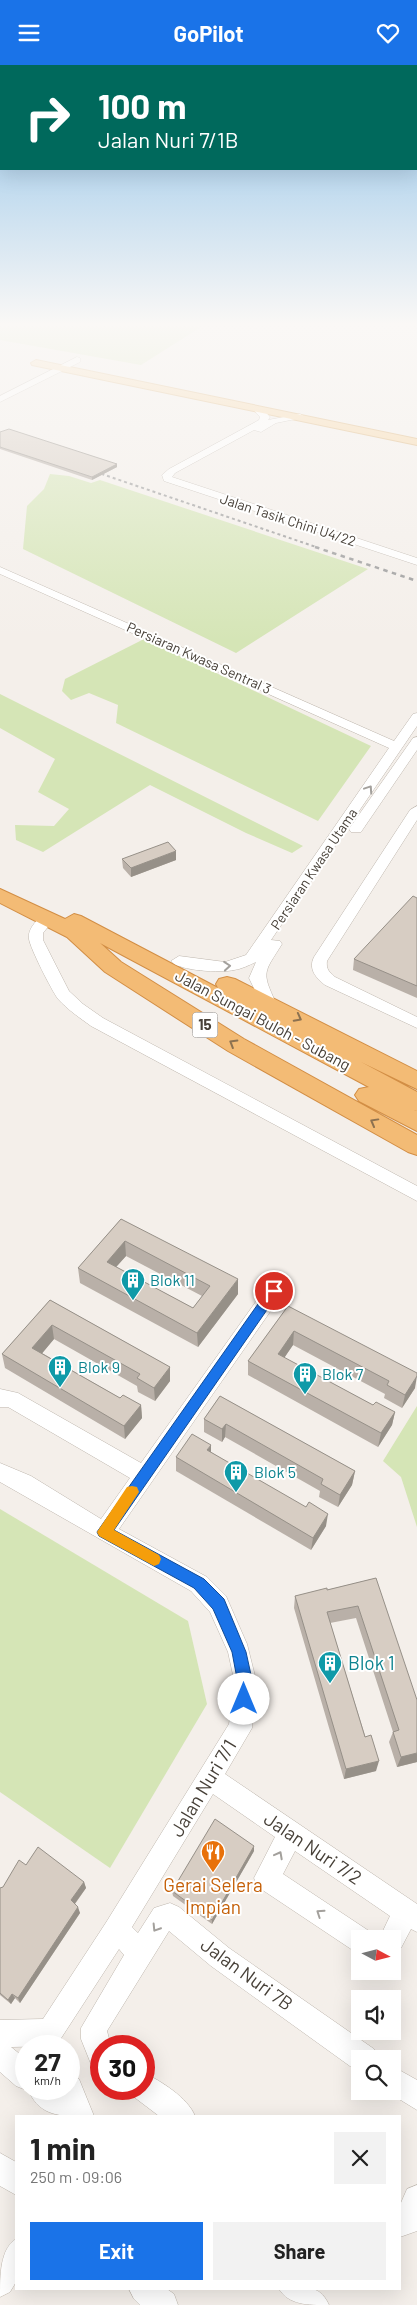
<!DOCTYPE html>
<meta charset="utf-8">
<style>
body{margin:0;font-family:Barlow,sans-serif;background:#f2f2f2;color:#222;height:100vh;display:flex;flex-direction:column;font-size:19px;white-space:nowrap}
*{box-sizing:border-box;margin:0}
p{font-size:16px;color:#767676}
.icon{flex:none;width:28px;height:28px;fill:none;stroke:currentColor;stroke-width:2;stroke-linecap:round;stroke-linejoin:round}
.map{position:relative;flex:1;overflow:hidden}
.side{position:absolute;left:15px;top:2050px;width:386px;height:175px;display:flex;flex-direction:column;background:#fff;border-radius:0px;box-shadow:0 5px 20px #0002}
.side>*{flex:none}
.hud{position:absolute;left:0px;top:0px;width:418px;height:105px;box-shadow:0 5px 20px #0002;background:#00695c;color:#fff;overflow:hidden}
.needle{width:32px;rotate:97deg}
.tools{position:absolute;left:351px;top:1865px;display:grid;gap:10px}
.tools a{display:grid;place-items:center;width:50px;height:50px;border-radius:0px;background:#fff;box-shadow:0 5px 20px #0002;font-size:25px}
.speed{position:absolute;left:15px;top:1970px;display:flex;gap:10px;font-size:25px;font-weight:700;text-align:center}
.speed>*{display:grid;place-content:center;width:65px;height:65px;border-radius:50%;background:#fff;box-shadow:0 5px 20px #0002;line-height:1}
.speed small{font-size:12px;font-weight:400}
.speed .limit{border:8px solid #d22;background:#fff;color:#111}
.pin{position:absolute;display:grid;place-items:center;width:42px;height:42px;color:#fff;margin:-21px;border:2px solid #fff;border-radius:50%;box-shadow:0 1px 5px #0007}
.me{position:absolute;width:55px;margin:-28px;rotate:0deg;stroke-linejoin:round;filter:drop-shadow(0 0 4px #0008)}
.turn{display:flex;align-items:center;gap:18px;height:105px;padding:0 15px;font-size:22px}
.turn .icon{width:65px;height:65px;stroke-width:2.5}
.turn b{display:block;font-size:35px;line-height:42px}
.round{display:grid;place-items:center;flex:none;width:52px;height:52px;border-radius:0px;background:#f2f2f2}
.headline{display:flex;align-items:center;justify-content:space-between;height:85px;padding:0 15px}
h1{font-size:30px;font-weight:700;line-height:38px}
.button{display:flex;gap:10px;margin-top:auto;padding:10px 15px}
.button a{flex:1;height:58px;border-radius:0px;background:#1a73e8;color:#fff;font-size:20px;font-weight:700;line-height:58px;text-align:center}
.button a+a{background:#f2f2f2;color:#222}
header{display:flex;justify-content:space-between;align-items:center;height:65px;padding:0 15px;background:#1a73e8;color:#fff;font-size:22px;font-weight:700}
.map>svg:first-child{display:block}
.green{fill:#d5e5b6}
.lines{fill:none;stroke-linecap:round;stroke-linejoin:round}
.minor-casing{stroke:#beb6ad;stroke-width:1}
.major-casing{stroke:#dbaf70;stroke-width:2}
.highway-casing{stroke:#d28e45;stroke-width:2}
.minor{fill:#fff;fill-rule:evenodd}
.major{fill:#f7d4a0;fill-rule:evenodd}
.highway{fill:#f3bb75;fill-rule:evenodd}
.rail-far1{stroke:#989898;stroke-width:2;stroke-dasharray:3 3;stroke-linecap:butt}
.rail{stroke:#989898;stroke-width:2.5;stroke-dasharray:4.5 4.5;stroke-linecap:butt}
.wall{fill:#b9b0a8;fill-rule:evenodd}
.shaded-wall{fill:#969088}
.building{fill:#d7cdc3;stroke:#969088;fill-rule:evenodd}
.oneway{stroke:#a3a09c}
.oneway2{stroke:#8c7150}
.route{fill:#1a73e8;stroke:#114b97}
.slow{fill:#f59e0b}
.labels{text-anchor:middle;stroke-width:4;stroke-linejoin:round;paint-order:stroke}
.far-street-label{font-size:14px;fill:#474038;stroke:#fff}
.shield{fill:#fff;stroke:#7e7974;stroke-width:1}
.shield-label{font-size:15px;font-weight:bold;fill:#474038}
.street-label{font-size:16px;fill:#474038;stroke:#fff}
.culture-label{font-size:16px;fill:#0d838f;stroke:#fff;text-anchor:start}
.near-culture-label{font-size:19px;fill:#0d838f;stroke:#fff;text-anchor:start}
.near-street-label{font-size:19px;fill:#474038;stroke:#fff}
.near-food-label{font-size:19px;fill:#c56008;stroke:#fff}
</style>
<header><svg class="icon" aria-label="menu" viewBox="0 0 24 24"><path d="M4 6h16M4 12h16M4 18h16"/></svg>GoPilot<svg class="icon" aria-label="heart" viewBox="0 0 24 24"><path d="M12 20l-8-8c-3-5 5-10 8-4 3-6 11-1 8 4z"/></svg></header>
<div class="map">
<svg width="417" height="2240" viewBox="0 0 417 2240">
<rect width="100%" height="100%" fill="#f4efea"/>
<g class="green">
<path d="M0,262h201l-60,38 -141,-25z"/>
<path d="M50,409l19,2 22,7 9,-3 268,89 -132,84 -213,-104 4,-43 17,-17z"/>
<path d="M144,574l227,107 -53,75 -202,-98 2,-18 -29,-12 -18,7 -9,-9 3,-12z"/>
<path d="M0,629l303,152 -11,7 -46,-20 -96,-48 -107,67 -27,-12 -1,-15 39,1 15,-17 -31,-17 17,-33 -55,-31z"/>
<path d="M417,1341v121l-16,-50 -18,-16z"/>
<path d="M0,1444l188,112 19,83 -97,164 -110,-76z"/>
</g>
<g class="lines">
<g class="minor-casing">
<g id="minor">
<path d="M77,292l3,1v4l-80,40v-6z"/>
<path d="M255,342h6l9,10 -2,3 32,-6 5,3 -29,6 -15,9 -7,-2 -79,43 -3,4 245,81v7l-253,-84 -2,-6 7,-6 90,-49 1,-3 -7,-8z"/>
<path d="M0,502l394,174 19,-27 4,-1v13l-146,214 9,1 2,3c-18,29 -21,27 -6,59l-3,4h-10l-14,-29 7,-16c-7,3 -14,7 -22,8 -12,3 -56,1 -63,-9l8,-5 46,6 21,-7 143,-207 -389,-174z"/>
<path d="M417,672v13l-56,82h-10l-2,-3 2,-3 62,-88z"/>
<path d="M417,741v14l-90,141c-1,8 2,11 8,16l82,40v11l-92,-43c-9,-7 -17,-16 -11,-28l96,-147z"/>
<path d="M48,848l7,5 -12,15v7l26,51 14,13 20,14 314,168v15l-326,-175c-11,-8 -23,-16 -33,-27 -6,-8 -28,-51 -29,-60 -2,-10 10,-23 19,-26z"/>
<path d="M274,1218l7,3 2,5 -2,5 -162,233 88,48 19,19 21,48 10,40 -5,44 -27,46 192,130v28l-6,-3 -10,19 -9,4v-13h-13l11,-23 -95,-65 -12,23 86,57 3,8h-12v14l-9,-4 -93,-62 -4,-9 21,-41 -62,-43 -81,133 6,6 16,-25 16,-5 9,4 50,41 145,101 3,10h-17v12l-6,-2 -143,-103 -42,-35 -62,100 4,15h-10v21l-10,-3 -10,-25v-11l43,-73 -5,-6 -63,97 -45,1 15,12v30h2l-2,1 -10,-4 -16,-14v-52l43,-1 64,-98 122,-197 6,-40 -7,-32 -18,-40 -19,-21 -191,-109v-19l31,13 70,43 29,-41 -122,-71h-8v-18l18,4 123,70 126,-177z"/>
<path d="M392,2001l25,14v30l-31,-19h6z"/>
<path d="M144,2008c17,8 44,25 51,43h-36l-25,-19 -3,-8h13z"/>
<path d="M69,2010l10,4 15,37c-27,0 -54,4 -66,-27h41z"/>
<path d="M0,2088l16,9v33l-16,-9z"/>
<path d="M417,2120v46l-17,6v-32l7,-16z"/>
<path d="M16,2174v43l-6,10 -10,5c0,-22 0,-48 16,-58z"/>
<path d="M129,2224h38l7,5 4,11h-38l-6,-6z"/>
<path d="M279,2224c22,-1 40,-7 50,16 -22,0 -40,0 -50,-16z"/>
</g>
</g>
<g class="major-casing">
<path id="major" d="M36,295l381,79v6l-385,-80 -1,-2z"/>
</g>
<g class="highway-casing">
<path id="highway" d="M0,824l65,30 9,-5 7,2 137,72 -2,-4 3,-5 8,-2 8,2 182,92v18l-56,-27 56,30v19l-3,-1 3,1v20l-58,-30 -4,-6 4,-6 10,-2 -269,-144 21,19 123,77 173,96v20l-9,-3 -180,-101 -123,-79 -38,-35 -67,-34z"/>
</g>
<use href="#minor" class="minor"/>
<use href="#major" class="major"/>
<use href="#highway" class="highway"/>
<path class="rail-far1" d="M90,405l229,78"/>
<path class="rail" d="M315,482l102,34"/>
</g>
<g class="wall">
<path d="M0,367l117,32v3l-25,13 -92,-31z"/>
<path d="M122,794l54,1 -45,17 -8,-9z"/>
<path d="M417,833v100l-64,-28 1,-11z"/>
<path d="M121,1154l117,75 -40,53 -118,-64 -2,-15zM126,1191l76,40 -9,12 -77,-41z"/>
<path d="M50,1235l120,67v14l-15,20 -17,-9 -1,-6 -83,-47 -12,14 78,45 21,7 1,13 -17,21 -120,-71 -3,-14z"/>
<path d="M288,1241l127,82 -13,20 -18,-10 1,-4 -92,-49 -9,13 89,47 22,7 -3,13 -14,22 -130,-72v-14z"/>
<path d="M220,1331l135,75 -3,14 -14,22 -19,-10 1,-6 -95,-54 -3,5 -18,-10v-13z"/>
<path d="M211,1387l115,74 -15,24 -135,-79v-14z"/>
<path d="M376,1513l41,184 -20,5 -8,-25 4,-10 -37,-114 -26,5 46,148 -32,8 -50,-171 1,-12 32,-6z"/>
<path d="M254,1786l-42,73 -39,-28 -1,-5z"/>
<path d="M26,1800l58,17 2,6 -11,16 5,9 -60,90 -5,-5 -4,6 -11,-9v-107l3,-1z"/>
</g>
<g class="shaded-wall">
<path d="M117,399v3l-25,13v-3z"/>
<path d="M176,786v9l-45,17v-9z"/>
<path d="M125,1176l1,15 -18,20 -1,-14z"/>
<path d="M238,1214v15l-40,53 -1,-14z"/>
<path d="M52,1260l2,14 -19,23 -3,-14z"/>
<path d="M294,1266l-1,14 -13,19 -2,-10z"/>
<path d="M170,1302v14l-15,20 -1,-13z"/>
<path d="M417,1311l-2,12 -13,20 3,-13z"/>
<path d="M141,1340l1,13 -17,21 -1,-13z"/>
<path d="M395,1347l-3,13 -14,22 3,-14z"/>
<path d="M226,1359l-1,13 -3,5v-13z"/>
<path d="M211,1380v13l-4,-8z"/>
<path d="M355,1406l-3,14 -14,22 2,-12z"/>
<path d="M328,1449l-2,12 -15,24 2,-12z"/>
<path d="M417,1688v9l-20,5 4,-10z"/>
<path d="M379,1696l-3,10 -32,8 2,-10z"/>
<path d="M254,1781v5l-42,73v-4z"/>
<path d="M84,1817l2,6 -13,18 -2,-6z"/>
<path d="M78,1842l2,6 -60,90 -2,-5z"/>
<path d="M12,1929l3,4 -4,6 -3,-4z"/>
</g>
<g class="building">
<path d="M9,364l108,35 -25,13 -92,-30v-15z"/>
<path d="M168,777l8,9 -45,17 -9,-9z"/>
<path d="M413,831l4,2v88l-63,-27z"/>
<path d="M121,1154l117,60 -41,54 -119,-65zM125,1176l85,45 -17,22 -86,-46z"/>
<path d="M50,1235l120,67 -16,21 -17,-10 3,-4 -88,-49 -20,23 88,50 3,-3 18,10 -17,21 -122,-72z"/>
<path d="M288,1241l129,67v3l-12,19 -18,-10 2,-4 -95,-50 -13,19 -3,4 95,51 3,-3 19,10 -14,21 -133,-72z"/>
<path d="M220,1331l135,75 -15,24 -19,-11 2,-5 -97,-55 -4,5 -18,-10z"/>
<path d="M192,1369l19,11 -4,5 99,57 3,-5 19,12 -15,24 -137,-81z"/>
<path d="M376,1513l41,122v53l-16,4 -8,-25 6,-2 -41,-124 -31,6 38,125 6,-2 8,26 -33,8 -51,-173 32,-8v2z"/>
<path d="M215,1754l39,27 -42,74 -40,-29z"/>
<path d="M38,1782l46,35 -13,18 7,7 -60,91 -6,-4 -4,6 -8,-7v-105l3,-1 16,-27 7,5z"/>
</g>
<defs><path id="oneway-chevron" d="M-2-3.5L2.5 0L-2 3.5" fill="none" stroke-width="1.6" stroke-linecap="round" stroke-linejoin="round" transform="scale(1.25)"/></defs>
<g class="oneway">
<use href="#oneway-chevron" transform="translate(369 724) rotate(-56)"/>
<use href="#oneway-chevron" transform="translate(227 901) rotate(-5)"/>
<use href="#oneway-chevron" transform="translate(279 1790) rotate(-62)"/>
<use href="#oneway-chevron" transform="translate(320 1848) rotate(-146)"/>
<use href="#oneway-chevron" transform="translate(156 1863) rotate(122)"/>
</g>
<g class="oneway2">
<use href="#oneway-chevron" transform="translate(298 953) rotate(28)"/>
<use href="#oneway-chevron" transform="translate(233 978) rotate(-149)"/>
<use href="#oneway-chevron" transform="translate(374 1057) rotate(-151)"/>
</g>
<linearGradient id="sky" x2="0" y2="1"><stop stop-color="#8fc2e9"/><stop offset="0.45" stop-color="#faf8f6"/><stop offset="1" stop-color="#faf8f6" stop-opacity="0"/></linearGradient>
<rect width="417" height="576" fill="url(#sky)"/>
<path class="route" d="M274,1221l4,1 2,4 -2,3 -164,236 90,49 20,20 22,53 7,32 -4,21 -5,2 -5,-2 -3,-6 2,-15 -6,-32 -19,-43 -19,-21 -95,-52 -2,-4 173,-245z"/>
<path class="slow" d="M132,1421l5,1 2,5 -25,38 45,25 2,4 -2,5 -5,2 -55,-30 -2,-4 30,-45z"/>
<defs>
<g id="building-pin" transform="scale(1.25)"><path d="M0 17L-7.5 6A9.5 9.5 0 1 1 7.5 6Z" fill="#0f9aa8" stroke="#fff"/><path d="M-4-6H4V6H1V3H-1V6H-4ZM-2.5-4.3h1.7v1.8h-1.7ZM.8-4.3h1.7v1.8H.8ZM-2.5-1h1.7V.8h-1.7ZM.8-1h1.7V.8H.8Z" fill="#fff"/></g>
<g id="restaurant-pin" transform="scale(1.25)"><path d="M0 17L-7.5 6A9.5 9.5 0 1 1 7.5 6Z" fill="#e8710a" stroke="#fff"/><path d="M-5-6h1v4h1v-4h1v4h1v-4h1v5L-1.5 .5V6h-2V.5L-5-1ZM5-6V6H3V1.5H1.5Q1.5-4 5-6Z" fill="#fff"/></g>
</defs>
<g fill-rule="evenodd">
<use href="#building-pin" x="133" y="1215"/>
<use href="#building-pin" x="60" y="1302"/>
<use href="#building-pin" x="305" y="1309"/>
<use href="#building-pin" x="236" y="1407"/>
<use href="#building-pin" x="330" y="1598"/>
<use href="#restaurant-pin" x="213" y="1787"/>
</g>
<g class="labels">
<g class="far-street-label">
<text transform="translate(288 455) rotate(18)" y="5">Jalan Tasik Chini U4/22</text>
<text transform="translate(199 593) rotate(24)" y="5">Persiaran Kwasa Sentral 3</text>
<text transform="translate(314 804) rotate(-56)" y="5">Persiaran Kwasa Utama</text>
</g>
<rect class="shield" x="192.5" y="947.5" width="25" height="25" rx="4"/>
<g class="shield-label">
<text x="205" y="965">15</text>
</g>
<g class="street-label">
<text transform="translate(263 955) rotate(28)" y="6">Jalan Sungai Buloh - Subang</text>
</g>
<g class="culture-label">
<text x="150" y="1221">Blok 11</text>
<text x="78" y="1308">Blok 9</text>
<text x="322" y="1315">Blok 7</text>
<text x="254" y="1413">Blok 5</text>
</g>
<g class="near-culture-label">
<text x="348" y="1605">Blok 1</text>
</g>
<g class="near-street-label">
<text transform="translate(203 1723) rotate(-59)" y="7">Jalan Nuri 7/1</text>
<text transform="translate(313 1783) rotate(34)" y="7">Jalan Nuri 7/2</text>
<text transform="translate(247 1909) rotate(36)" y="7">Jalan Nuri 7B</text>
</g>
<g class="near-food-label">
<text x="213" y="1827">Gerai Selera<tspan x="213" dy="22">Impian</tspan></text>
</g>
</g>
</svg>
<div class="tools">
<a><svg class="needle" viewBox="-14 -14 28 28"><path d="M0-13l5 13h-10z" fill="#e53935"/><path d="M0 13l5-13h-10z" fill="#767676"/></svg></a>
<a><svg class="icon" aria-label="sound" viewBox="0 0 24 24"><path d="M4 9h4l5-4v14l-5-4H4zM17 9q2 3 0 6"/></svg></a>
<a><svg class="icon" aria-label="search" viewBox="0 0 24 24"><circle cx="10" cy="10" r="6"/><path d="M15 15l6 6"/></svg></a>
</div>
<div class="speed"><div>27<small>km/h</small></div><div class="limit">30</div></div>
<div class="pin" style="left:274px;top:1226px;background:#d93025"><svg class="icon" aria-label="arrive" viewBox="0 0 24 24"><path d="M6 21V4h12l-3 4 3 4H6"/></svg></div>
<svg class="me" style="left:244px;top:1634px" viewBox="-20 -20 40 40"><circle r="19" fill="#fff"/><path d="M0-13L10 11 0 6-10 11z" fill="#1a73e8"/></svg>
<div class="hud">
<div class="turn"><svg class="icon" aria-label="right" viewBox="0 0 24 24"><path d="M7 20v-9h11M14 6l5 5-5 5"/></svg><div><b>100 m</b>Jalan Nuri 7/1B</div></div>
</div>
<section class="side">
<div class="headline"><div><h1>1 min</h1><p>250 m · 09:06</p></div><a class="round"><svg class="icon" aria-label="close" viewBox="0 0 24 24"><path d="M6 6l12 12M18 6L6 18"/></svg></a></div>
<div class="button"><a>Exit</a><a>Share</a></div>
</section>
</div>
